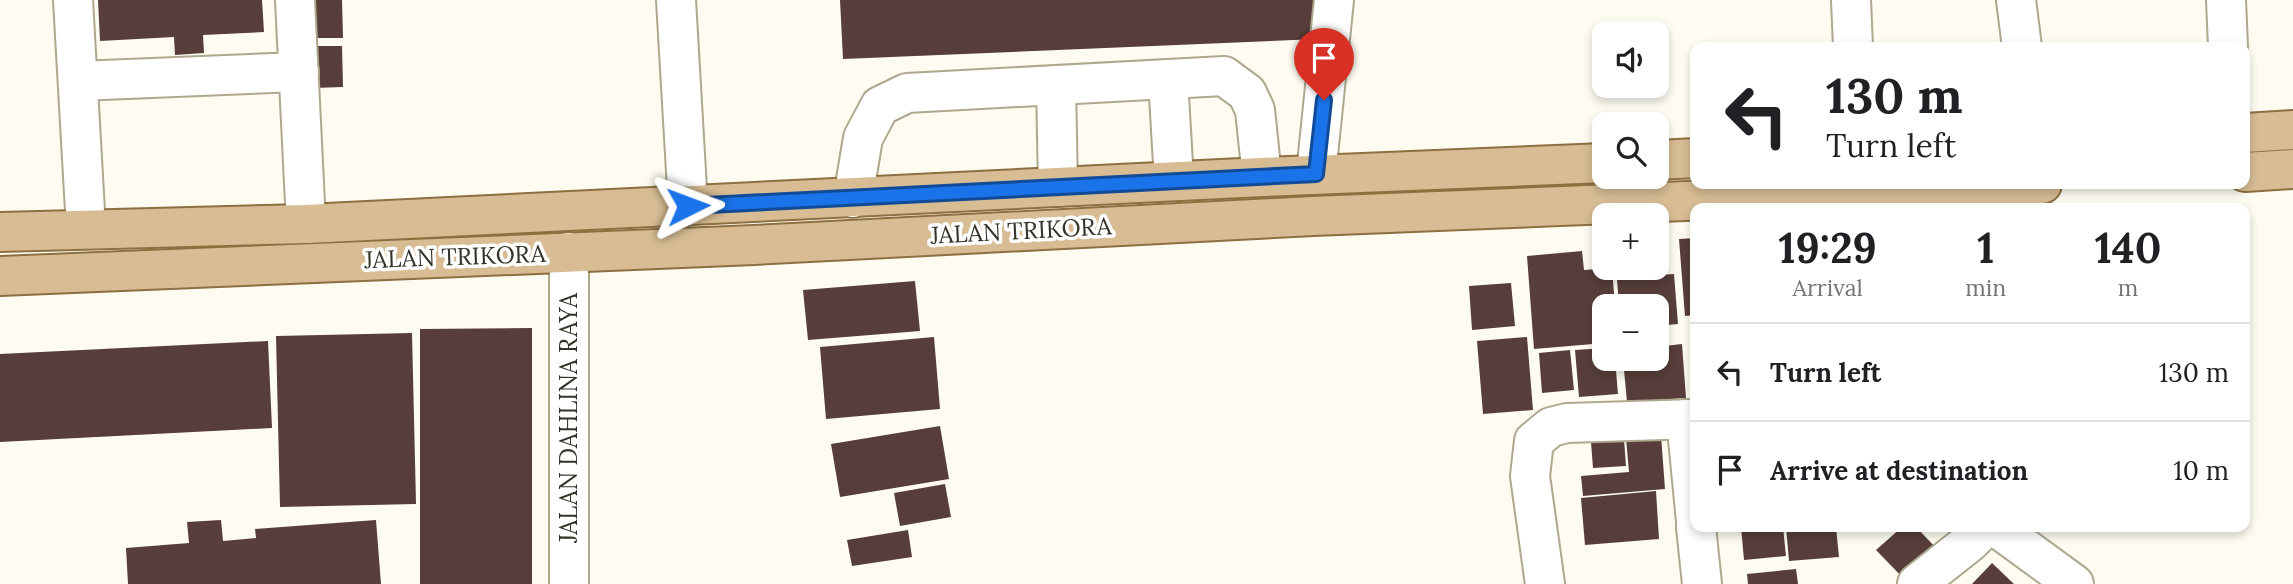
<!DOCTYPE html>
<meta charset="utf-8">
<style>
body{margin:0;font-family:Lora,serif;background:#f6f6f6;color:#202124;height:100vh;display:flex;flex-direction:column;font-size:26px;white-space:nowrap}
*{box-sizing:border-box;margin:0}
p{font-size:23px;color:#757577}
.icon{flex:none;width:38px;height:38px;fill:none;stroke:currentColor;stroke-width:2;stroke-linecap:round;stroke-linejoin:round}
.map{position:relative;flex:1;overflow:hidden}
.details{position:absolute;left:1690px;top:203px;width:560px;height:329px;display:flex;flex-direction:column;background:#fff;border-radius:14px;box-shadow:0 4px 10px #0003}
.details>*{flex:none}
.top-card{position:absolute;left:1690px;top:42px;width:560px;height:147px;border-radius:14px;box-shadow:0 4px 10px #0003;background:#fff;color:#202124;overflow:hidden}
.fabs{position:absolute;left:1592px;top:21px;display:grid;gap:14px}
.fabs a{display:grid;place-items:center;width:77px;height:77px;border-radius:14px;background:#fff;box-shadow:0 4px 10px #0003;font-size:35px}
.pin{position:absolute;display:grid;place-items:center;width:60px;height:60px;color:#fff;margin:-72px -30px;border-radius:50% 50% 50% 0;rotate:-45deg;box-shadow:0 0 7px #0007}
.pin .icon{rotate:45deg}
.me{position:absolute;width:77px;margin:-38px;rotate:87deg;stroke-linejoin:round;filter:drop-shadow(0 0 5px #0008)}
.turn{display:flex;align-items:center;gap:24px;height:147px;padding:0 21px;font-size:32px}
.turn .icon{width:91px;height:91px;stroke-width:2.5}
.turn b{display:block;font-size:49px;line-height:60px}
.eta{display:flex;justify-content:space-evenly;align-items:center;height:119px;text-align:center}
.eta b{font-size:42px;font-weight:700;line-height:49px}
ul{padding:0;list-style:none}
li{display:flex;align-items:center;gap:21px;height:98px;padding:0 21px;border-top:2px solid #e0e0e0}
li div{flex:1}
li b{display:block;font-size:26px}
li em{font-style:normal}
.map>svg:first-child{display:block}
.building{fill:#573e3a}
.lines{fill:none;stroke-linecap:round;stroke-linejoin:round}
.minor-casing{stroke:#aea88f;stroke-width:42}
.major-casing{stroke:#8d6f40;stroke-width:42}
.minor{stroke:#fff;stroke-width:38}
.major{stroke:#d7bc94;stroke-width:38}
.route-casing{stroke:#114b97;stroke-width:18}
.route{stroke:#1a73e8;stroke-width:12}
.labels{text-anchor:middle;stroke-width:7;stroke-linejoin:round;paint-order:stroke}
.street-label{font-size:24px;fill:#353329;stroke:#fff}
</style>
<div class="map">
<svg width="2293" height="584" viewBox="0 0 2293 584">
<rect width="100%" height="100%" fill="#fefcf1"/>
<g class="building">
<path d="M98,0h164l2,32 -61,3 1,18 -29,2 -1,-18 -74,4z"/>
<path d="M312,0h30l1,38h-31z"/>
<path d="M840,0h476l2,39 -475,20z"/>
<path d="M312,46h30l1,41 -30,1z"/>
<path d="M1696,238v77l-11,1 -6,-77z"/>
<path d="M2245,249h2l3,31h-5z"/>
<path d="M1582,251l2,19 28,-2 3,38h-10v37l-71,6 -7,-93z"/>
<path d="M1631,268h27l1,7 15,-1 4,50 -21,2v-20h-38l-2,-27 14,-1z"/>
<path d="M915,281l5,50 -112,9 -5,-50z"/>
<path d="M1511,283l4,43 -43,4 -3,-44z"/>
<path d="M532,328v256h-112v-255z"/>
<path d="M1657,329h6l2,17 17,-2 4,54 -59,4 -4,-43h34z"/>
<path d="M412,333l4,171 -136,3 -4,-171z"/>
<path d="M934,337l6,72 -114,10 -6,-72z"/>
<path d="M1527,337l6,73 -50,4 -6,-73z"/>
<path d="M268,341l4,87 -272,14v-88z"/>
<path d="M1605,348v11h10l3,35 -39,3 -4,-47z"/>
<path d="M1570,350l4,40 -32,3 -3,-40z"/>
<path d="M940,426l9,53 -109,18 -9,-53z"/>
<path d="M1661,435l4,54 -82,7 -2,-20 48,-4 -3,-34z"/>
<path d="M1624,439l2,27 -33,2 -2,-26z"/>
<path d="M945,484l6,33 -51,9 -6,-33z"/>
<path d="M1656,491l3,48 -74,6 -4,-47z"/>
<path d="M221,520l2,21 33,-3 -1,-9 121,-9 5,64h-253l-2,-36 63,-5 -2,-21z"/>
<path d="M1741,527h42l3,29 -42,4z"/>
<path d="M1786,527h50l3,30 -50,4z"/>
<path d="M1902,527h14l23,24 -33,30 -30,-31z"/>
<path d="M908,530l4,27 -60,9 -5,-26z"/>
<path d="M1992,563l22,21h-42z"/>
<path d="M1796,569l2,15h-50l-1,-10z"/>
</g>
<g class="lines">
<g class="minor-casing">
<g id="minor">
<path d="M73,0l13,229"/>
<path d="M295,0l11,224"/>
<path d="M676,0l12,206"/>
<path d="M1851,0l2,47"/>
<path d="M2016,0l6,47"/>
<path d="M2226,0l2,47"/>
<path d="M1168,79l6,102"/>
<path d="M78,81l221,-9"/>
<path d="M1056,85l2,102"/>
<path d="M1316,174l18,-174"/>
<path d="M853,198l10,-60 17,-32 27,-13 317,-17 23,17 8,17 7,67"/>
<path d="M569,252v332"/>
<path d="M1686,419l10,102"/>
<path d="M1696,527l6,57"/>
<path d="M1996,527l78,57"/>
<path d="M1545,584l-15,-108 4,-35 17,-14 16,-4 129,-4"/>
<path d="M1917,584l53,-42 15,-15"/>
</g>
</g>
<g class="major-casing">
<g id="major">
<path d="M2245,133l48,-3"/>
<path d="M1657,160l39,-2"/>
<path d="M2245,172l48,-3"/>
<path d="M0,232l306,-8 956,-47 343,-14"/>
<path d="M0,276l754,-31 559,-29 571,-23 158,-9"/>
</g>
</g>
<use href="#minor" class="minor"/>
<use href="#major" class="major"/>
</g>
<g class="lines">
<g class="route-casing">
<path id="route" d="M688,206l628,-32 8,-74"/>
</g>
<use href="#route" class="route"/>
</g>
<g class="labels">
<g class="street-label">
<text transform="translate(1021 231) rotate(-3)" y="8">JALAN TRIKORA</text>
<text transform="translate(455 257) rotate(-2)" y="8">JALAN TRIKORA</text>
<text transform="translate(569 418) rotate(-90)" y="8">JALAN DAHLINA RAYA</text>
</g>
</g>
</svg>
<div class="fabs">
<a><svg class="icon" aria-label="sound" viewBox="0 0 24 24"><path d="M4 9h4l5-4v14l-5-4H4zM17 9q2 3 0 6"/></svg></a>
<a><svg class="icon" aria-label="search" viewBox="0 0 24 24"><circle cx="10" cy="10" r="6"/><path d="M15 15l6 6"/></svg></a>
<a>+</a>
<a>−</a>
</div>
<div class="pin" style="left:1324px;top:100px;background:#d93025"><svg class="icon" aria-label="arrive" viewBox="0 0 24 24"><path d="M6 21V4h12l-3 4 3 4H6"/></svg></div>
<svg class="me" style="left:688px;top:206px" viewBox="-20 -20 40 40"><path d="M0-17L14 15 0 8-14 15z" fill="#1a73e8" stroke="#fff" stroke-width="4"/></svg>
<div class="top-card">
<div class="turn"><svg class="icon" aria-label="left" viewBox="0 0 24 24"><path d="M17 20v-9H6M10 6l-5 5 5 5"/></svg><div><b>130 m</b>Turn left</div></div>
</div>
<section class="details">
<div class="eta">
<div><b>19:29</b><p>Arrival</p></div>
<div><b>1</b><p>min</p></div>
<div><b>140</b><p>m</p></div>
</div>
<ul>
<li><svg class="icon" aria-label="left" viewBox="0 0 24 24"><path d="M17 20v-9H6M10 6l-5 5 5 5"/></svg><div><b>Turn left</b></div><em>130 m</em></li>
<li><svg class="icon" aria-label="arrive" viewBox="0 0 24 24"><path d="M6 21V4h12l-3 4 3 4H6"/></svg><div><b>Arrive at destination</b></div><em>10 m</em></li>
</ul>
</section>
</div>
